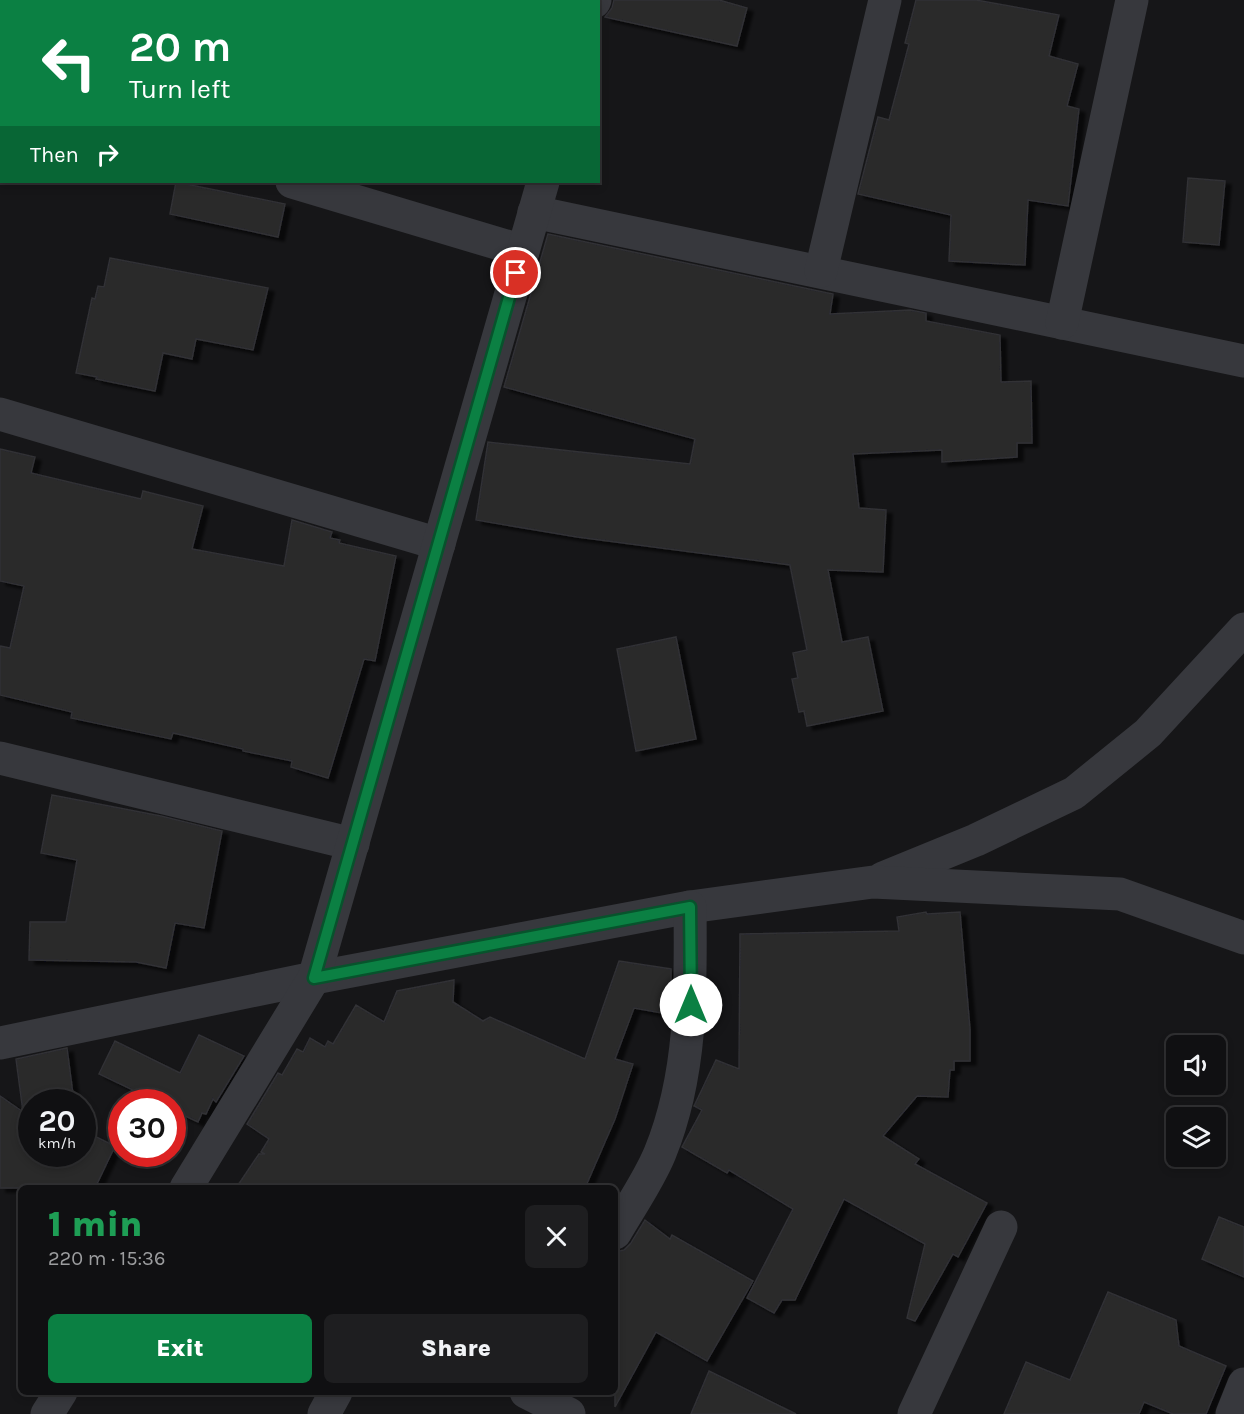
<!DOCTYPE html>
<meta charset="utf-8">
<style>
body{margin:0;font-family:Karla,sans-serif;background:#1e1e20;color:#f1f3f6;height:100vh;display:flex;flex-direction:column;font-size:22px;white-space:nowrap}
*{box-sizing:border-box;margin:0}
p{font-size:20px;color:#9c9d9f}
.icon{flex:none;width:33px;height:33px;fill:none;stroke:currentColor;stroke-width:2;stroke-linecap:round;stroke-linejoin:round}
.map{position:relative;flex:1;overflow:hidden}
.details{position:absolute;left:18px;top:1185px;width:600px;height:210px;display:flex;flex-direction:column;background:#101012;border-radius:9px;box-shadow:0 3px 9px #0003,0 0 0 2px #303032}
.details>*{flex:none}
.banner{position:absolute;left:0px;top:0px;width:600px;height:183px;box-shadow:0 3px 9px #0003,0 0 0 2px #303032;background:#0b8043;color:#fff;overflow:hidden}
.controls{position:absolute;left:1166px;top:1035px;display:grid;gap:12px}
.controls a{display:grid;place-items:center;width:60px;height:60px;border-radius:9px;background:#101012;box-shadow:0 3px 9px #0003,0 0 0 2px #303032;font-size:30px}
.speed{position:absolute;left:18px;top:1089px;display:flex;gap:12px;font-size:30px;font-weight:700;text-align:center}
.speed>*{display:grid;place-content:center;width:78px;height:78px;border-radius:50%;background:#101012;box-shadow:0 3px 9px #0003,0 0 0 2px #303032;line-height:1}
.speed small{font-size:15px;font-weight:400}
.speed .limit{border:9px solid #d22;background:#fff;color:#111}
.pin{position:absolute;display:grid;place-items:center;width:51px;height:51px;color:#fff;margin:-26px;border:3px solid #fff;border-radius:50%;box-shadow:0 2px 6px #0007}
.me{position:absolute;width:66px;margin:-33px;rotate:0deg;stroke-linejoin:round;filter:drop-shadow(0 0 4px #0008)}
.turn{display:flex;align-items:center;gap:21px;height:126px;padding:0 30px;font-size:27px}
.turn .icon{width:78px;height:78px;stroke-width:2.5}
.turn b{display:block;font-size:42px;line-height:51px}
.then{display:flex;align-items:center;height:57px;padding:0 30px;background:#0003;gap:12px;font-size:22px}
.round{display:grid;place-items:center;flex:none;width:63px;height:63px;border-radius:9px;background:#1e1e20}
.headline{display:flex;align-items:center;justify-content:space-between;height:102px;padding:0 30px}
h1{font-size:36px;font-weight:800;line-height:45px;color:#1e9e55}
.primary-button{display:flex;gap:12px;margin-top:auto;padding:12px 30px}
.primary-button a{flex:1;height:69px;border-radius:9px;background:#0b8043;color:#fff;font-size:24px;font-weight:800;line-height:69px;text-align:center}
.primary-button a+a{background:#1e1e20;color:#f1f3f6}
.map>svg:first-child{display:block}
.building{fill:#29292c;stroke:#303034;stroke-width:1.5;filter:url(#shadow)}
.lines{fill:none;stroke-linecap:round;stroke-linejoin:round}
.minor{stroke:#37383d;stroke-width:33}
.route-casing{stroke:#07532c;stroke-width:15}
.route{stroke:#0b8043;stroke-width:10}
</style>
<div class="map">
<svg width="1244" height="1414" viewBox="0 0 1244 1414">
<defs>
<filter id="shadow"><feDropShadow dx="6" dy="4" stdDeviation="1.5" flood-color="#0009"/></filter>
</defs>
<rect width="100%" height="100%" fill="#161618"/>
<g class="building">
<path d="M614,0h105l28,8 -10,38 -132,-29 7,-9z"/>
<path d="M916,0h60l83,15 -10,41 29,8 -11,42 12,3 -11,97 -40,-6 -3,65 -76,-4 2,-46 -93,-21 20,-77 11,3 20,-76 -4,-1z"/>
<path d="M1188,178l37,3 -6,64 -36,-3z"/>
<path d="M176,182l109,22 -7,33 -108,-23z"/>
<path d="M548,234l285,60 -3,20 80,-4 16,3v8l74,14 1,47 30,-1 1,62h-15v14l-75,5v-12l-89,4 6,54 27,2 -3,62 -55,-2 14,72 26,-5 15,74 -76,15 -3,-15 -5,1 -7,-33 6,-1 -5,-25 14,-3 -17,-85 -213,-28 -101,-17 12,-78 202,22 5,-25 -191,-52z"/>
<path d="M110,258l158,30 -15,62 -57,-11 -4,20 -29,-6 -8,38 -59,-12 1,-2 -21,-4 16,-75 3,1 3,-13 6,1z"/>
<path d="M0,449l35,8 -4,16 110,26 2,-8 60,15 -11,43 92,17 8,-46 40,12 -2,6 10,2 -1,3 57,13 -21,105 -11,-2 -36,119 -37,-11 1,-6 -49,-10v-2l-70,-16 -2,6 -100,-21 1,-6 -72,-17v-49l10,2 14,-62 -24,-5z"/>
<path d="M676,637l20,102 -60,12 -19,-102z"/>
<path d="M52,795l109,21 61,15 -18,97 -29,-5 -9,45 -30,-6 -107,-2 1,-38h36l11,-62 -36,-7z"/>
<path d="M926,912l1,2 33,-2 10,117v32h-16v9h-4l-2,27 -31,-1 -34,40 36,23 -4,5 72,39 -29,54 -5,-3 -38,67 -8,-3 18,-74 -81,-45 -49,101h-13l-8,13 -27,-15 46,-89 -64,-39 -2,3 -45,-26 20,-37 -8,-4 1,-2 21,-44 23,9 1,-135 159,-3 -2,-14z"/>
<path d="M619,961l52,8v23l-4,22 -33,-6 -19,51 18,5 -18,55 -30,69h-349l23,-34h6l-4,-2 8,-13 -22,-15 31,-51 4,2 15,-26 6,3 7,-14 15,9 3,-6 5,3 23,-39 28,17 13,-31 57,-11 -1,22 30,19 7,-4 95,42z"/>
<path d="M199,1035l45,21 -28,46 -3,-3 -7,15 -4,-1 -4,9 -26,-12v-8h-14l-59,-28 16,-33 65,32z"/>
<path d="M67,1048l7,54h-42v52h50v-24l33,16 -20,42h-95v-92l23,16 -7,-53z"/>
<path d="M1219,1217l25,10v50l-42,-18z"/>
<path d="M645,1220l25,19 2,-4 81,46 -46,80 -51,-29 -41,75v-155l9,-2 7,-7z"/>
<path d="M1108,1292l68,28 3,26 47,20 -20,48h-33l-29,-12 -5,12h-135l22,-52 44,18z"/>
<path d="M709,1371l87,43h-105z"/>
</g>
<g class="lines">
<g class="minor">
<path d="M594,2l1,-2"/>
<path d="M0,94l2,1"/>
<path d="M292,182l231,69"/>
<path d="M534,212l710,149"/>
<path d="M821,271l64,-271"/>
<path d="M1062,323l70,-323"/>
<path d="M0,414l439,130"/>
<path d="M0,758l353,86"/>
<path d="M883,878l93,-38 98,-47 74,-60 96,-104"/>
<path d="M0,1043l314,-65 376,-71 183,-25 247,12 124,44"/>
<path d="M186,1188l128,-210 229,-796"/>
<path d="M615,1233c15,-26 34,-53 45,-80 32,-78 31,-163 30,-246"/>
<path d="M526,1392l43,22"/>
<path d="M47,1414l14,-22"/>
<path d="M324,1414l12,-22"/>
<path d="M914,1414l87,-187"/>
<path d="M1232,1414l12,-30"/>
</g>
</g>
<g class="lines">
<g class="route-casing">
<path id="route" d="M516,273l-202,705 376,-71 1,98"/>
</g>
<use href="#route" class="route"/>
</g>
</svg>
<div class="controls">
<a><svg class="icon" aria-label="sound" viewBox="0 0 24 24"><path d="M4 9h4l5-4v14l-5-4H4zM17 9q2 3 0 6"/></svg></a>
<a><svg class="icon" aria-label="layers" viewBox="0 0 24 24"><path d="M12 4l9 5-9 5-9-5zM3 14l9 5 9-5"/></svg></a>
</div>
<div class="speed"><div>20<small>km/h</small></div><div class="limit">30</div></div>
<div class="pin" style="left:516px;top:273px;background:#d93025"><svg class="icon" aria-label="arrive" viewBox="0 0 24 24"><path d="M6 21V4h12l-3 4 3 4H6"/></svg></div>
<svg class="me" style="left:691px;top:1005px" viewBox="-20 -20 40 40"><circle r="19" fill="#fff"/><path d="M0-13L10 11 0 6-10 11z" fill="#0b8043"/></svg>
<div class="banner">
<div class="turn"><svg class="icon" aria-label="left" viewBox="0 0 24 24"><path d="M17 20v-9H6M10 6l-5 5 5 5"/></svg><div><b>20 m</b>Turn left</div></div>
<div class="then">Then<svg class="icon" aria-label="right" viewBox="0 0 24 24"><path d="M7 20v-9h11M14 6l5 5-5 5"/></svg></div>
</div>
<section class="details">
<div class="headline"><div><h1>1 min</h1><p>220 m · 15:36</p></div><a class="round"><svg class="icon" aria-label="close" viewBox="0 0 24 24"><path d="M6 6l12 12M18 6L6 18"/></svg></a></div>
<div class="primary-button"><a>Exit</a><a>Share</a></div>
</section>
</div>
